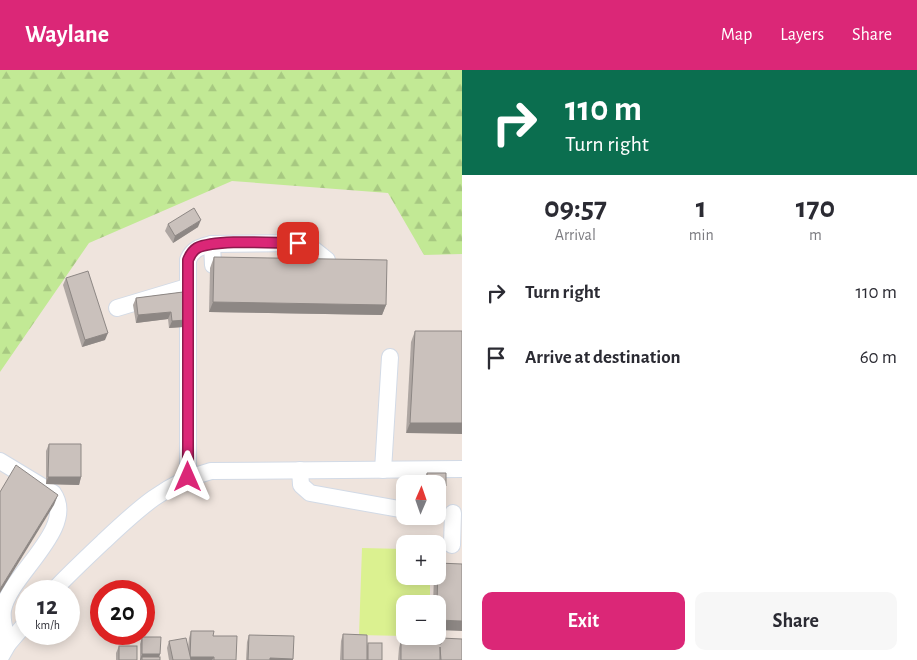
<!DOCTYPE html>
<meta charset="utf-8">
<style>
body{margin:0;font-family:"Alegreya Sans",sans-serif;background:#f7f7f7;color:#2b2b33;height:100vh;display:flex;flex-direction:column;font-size:19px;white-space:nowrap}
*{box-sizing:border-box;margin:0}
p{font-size:16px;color:#7c7c81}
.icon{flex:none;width:28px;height:28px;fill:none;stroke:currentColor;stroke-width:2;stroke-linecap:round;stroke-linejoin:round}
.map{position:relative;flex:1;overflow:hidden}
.side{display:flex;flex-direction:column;background:#fff;width:455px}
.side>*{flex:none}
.banner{background:#0b6e4f;color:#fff;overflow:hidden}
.needle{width:32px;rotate:2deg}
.tools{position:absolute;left:396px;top:405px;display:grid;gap:10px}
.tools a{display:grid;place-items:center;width:50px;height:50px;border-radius:10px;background:#fff;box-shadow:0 2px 12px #0003;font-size:25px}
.speed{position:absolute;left:15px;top:510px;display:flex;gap:10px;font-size:25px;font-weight:700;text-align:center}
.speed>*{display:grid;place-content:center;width:65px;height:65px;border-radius:50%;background:#fff;box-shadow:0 2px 12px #0003;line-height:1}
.speed small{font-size:12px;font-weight:400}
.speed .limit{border:8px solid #d22;background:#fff;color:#111}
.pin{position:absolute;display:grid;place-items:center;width:42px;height:42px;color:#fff;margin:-21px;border-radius:10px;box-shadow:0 2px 8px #0006}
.me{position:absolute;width:55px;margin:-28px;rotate:0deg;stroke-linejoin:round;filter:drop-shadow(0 0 4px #0008)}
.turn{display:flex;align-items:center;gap:18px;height:105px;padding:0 20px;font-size:22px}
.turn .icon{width:65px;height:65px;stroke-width:2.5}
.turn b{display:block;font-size:35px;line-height:42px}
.eta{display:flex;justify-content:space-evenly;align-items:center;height:85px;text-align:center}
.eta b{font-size:30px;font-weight:700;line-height:35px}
.button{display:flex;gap:10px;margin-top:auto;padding:10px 20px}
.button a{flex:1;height:58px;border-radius:10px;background:#db2777;color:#fff;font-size:20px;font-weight:700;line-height:58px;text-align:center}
.button a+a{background:#f7f7f7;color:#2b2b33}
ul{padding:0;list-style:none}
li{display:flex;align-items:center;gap:15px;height:65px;padding:0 20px}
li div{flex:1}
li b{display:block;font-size:19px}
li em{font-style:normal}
header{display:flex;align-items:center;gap:30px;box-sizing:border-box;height:70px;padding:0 25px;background:#db2777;color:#fff}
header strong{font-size:24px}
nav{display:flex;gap:28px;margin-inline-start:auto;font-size:18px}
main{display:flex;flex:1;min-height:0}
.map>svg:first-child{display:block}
.forest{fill:url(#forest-firs)}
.pitch{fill:#dbf190}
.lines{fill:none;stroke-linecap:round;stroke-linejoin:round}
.minor-casing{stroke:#d2dae6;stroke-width:18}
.minor{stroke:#fff;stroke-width:16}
.wall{fill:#aea6a2}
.shaded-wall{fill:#8d8784}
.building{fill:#cac1bc;stroke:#8d8784}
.route-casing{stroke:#8e194d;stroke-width:12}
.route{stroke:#db2777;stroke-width:9}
</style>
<header>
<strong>Waylane</strong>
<nav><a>Map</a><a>Layers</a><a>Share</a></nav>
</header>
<main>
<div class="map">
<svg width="462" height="590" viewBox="0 0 462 590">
<defs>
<pattern id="forest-firs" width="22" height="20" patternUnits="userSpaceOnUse" patternTransform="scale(1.25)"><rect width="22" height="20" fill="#c2e995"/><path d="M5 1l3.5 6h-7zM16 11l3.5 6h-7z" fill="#a7c881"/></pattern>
</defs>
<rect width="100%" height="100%" fill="#efe4dd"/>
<path class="forest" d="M0,0h462v184l-38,1 -36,-62 -156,-12 -143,62 -89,129z"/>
<path class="pitch" d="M362,478l43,1v27h25v28h-25v32l-46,-1z"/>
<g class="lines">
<g class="minor-casing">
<g id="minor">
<path d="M213,195l-1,-21 86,-1 14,5 15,12"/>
<path d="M117,238l70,-21"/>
<path d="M0,391l53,32c25,35 -44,82 -50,117 -2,11 3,23 5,34"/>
<path d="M300,400l1,15 9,8 95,17"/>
<path d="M383,400l7,-113"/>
<path d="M188,407v-217c5,-12 13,-13 24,-16"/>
<path d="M452,475l1,-32"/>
<path d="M53,521c16,-17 33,-33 50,-49 34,-32 62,-59 108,-71l251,-2"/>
<path d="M0,588l8,-14 18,-21"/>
</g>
</g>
<use href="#minor" class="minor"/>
</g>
<g class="wall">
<path d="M168,154l30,3 -25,16 -8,-12z"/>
<path d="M214,187l172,48 -4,10 -173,-3 1,-44z"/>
<path d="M66,208l39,62 -23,7 -19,-62z"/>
<path d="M183,222v35l-14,1 -1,-9 -32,4 -3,-18 3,-7z"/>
<path d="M415,261h47l-56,102 5,-91z"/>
<path d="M49,374l32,33 -2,8 -33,-1v-33z"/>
<path d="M427,403l19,13 -3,11h-5v-13h-15z"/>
<path d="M438,493v41h-5l1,-28h4z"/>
<path d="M191,561l22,5 23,24h-67l-2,-12 2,-7 19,8 1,-11z"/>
<path d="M343,564l24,12 1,-3 14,17h-42l1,-19z"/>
<path d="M249,565l44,25h-47l1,-18z"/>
<path d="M142,567l18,17 -1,3 1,3h-20v-16z"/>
<path d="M441,568l21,22h-64l1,-12 2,-8 38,4z"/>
<path d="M119,576l18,14h-21v-7z"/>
</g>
<g class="shaded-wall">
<path d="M201,150l-3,7 -25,16 2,-7z"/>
<path d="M213,232l173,3 -4,10 -173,-3z"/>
<path d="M171,242l-3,7 -32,4 2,-8z"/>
<path d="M186,250l-3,7 -14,1 3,-7z"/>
<path d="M108,263l-3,7 -23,7 3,-7z"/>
<path d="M410,353h52v11l-56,-1z"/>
<path d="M48,407h33l-2,8 -33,-1z"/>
<path d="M438,416h8l-3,11h-5z"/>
<path d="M58,425l-4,10 -54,88v-4z"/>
<path d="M438,550l24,1v10l-24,-1z"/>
<path d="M142,584h18l-2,6 -16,-3 -1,3h-1z"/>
<path d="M190,587h24l-2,3h-23z"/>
<path d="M270,588l23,1v1h-24z"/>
</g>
<g class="building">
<path d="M194,138l7,12 -26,16 -7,-12z"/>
<path d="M214,187l173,3 -1,45 -173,-3z"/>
<path d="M88,201l20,62 -23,7 -19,-62z"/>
<path d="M183,222l3,28 -14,1 -1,-9 -33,3 -2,-17z"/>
<path d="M415,261h47v92h-52z"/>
<path d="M49,374h32v33h-33z"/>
<path d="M16,395l42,30 -58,94v-97z"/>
<path d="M427,403h19v13h-8v-2h-11z"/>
<path d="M438,493l24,1v57l-24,-1v-16h-1z"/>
<path d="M191,561h23l-1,5h24l-1,24h-22v-3h-24z"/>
<path d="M343,564l24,1v25h-24z"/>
<path d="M249,565l45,1 -1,23 -23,-1v2h-22z"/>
<path d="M142,567h19l-1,17h-18z"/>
<path d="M186,568l5,22h-18l-4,-19z"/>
<path d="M441,568l21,1v21h-21l-1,-13v13h-39v-20l40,4z"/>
<rect x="368" y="573" width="14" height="17"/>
<rect x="119" y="576" width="18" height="14"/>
<rect x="142" y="587" width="18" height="3"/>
</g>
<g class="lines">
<g class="route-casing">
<path id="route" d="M188,407v-217c2,-5 4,-9 9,-12 19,-9 77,-5 101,-5"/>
</g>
<use href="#route" class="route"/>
</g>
</svg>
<div class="tools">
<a><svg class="needle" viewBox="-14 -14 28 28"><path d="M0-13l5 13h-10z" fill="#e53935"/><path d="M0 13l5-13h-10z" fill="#7c7c81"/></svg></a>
<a>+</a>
<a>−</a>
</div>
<div class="speed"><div>12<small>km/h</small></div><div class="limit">20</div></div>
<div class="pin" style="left:298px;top:173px;background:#d93025"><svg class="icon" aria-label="arrive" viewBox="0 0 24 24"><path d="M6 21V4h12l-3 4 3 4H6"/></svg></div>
<svg class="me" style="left:188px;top:407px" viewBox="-20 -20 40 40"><path d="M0-17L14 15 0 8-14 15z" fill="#db2777" stroke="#fff" stroke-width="4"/></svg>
</div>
<section class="side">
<div class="banner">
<div class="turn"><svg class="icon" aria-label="right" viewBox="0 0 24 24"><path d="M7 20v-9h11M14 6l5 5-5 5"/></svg><div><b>110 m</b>Turn right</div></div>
</div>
<div class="eta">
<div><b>09:57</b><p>Arrival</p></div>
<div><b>1</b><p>min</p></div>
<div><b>170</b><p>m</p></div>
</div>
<ul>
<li><svg class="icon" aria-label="right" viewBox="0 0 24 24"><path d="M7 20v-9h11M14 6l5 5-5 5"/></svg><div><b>Turn right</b></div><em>110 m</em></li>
<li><svg class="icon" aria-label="arrive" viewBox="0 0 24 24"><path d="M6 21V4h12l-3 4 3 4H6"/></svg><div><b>Arrive at destination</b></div><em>60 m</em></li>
</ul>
<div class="button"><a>Exit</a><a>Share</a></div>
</section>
</main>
